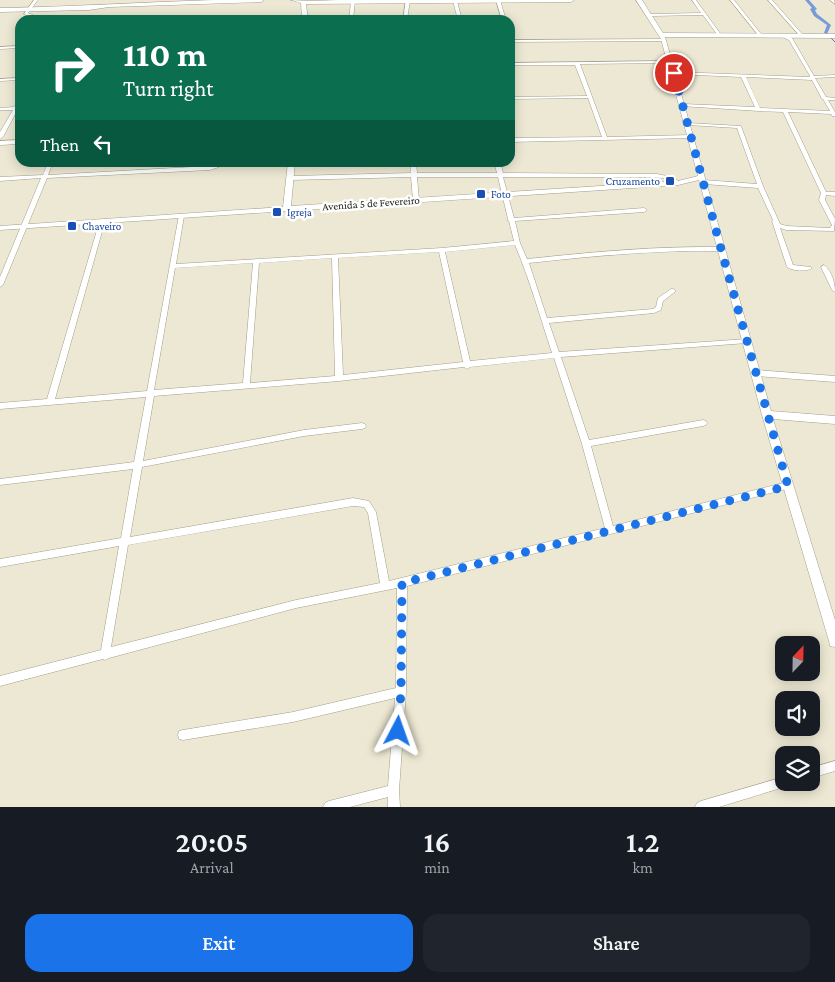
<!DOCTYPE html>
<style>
body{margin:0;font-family:"Crimson Pro",serif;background:#20242c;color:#f1f3f6;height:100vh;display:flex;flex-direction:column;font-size:19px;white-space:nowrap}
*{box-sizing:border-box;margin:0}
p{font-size:16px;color:#9ea1a6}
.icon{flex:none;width:28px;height:28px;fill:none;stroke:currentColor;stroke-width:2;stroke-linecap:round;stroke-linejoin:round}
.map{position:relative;height:807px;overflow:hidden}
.details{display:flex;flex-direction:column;background:#171b24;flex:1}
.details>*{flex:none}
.top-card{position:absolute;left:15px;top:15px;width:500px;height:152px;border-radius:15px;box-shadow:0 2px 12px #0003;background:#0b6e4f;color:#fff;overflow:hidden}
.needle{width:32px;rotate:22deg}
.buttons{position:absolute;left:775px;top:636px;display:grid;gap:10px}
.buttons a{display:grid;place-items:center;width:45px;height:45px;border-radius:10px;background:#171b24;box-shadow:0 2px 12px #0003;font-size:25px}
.pin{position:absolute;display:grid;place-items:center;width:42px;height:42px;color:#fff;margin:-21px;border:2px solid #fff;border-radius:50%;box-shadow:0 1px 5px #0007}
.me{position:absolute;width:55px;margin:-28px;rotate:4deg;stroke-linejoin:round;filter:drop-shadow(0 0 4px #0008)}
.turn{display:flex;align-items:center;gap:18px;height:105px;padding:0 25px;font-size:22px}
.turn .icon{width:65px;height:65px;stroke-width:2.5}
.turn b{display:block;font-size:35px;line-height:42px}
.then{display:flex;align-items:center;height:48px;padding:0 25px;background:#0003;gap:10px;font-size:19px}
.eta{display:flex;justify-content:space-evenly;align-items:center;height:85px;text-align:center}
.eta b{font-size:30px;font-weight:600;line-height:35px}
.cta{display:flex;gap:10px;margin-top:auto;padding:10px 25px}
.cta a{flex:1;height:58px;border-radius:15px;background:#1a73e8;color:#fff;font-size:20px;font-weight:600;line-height:58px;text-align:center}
.cta a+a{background:#20242c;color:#f1f3f6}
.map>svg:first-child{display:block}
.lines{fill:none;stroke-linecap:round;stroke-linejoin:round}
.stream{stroke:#5e76a1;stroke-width:1}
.canal{fill:#779ada;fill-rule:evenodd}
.minor-casing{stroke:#a29e8a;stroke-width:1}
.tertiary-casing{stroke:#a29e8a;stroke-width:1}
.minor{fill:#fff;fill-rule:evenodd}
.tertiary{fill:#fff;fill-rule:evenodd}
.route{stroke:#1a73e8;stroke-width:9;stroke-dasharray:0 16.2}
.transit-dot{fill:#1a4fb4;stroke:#fff;stroke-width:2}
.labels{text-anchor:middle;stroke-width:5;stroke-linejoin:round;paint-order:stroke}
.far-transit-label{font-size:11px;fill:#164399;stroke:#fff;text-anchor:start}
.far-street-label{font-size:11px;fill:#24231b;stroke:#fff}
</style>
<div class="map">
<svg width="835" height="807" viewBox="0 0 835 807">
<rect width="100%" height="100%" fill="#ece8d3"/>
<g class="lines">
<path class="stream" d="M826,33l9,9"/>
<path class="canal" d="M805,0h4l8,9 -2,1 2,4 14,11 -4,9 -3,-1 3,-8 -13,-9 -4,-7 2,-1z"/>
<g class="minor-casing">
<g id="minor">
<path d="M34,0h4l-10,13 5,2 1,5h-4v-3l-6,-3z"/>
<path d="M352,0l3,1 -2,19h-4l2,-19z"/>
<path d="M406,0h4l-3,20h-4z"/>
<path d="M454,0l3,1 5,19h-4l-5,-19z"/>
<path d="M496,0h4l6,20h-4z"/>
<path d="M692,0h4l26,36 -1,1h-2l-16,-22 -53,1 -2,-1 2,-1 51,-1z"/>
<path d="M730,0h4l27,34v2h-2z"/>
<path d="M768,0h4l30,34v2h-2z"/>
<path d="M830,0h4l1,4z"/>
<path d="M780,34l12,4 22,38 21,-1v2l-20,1 11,19 9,1v2h-7l7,12v4h-3l-1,-2 -43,-2 38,80h9v4l-9,-1 -1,5 10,19 -1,12 -48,-1 -6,-2 13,37 18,2 1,1c-5,4 -20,3 -25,-1l-15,-46 1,-1 -15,-32 -54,-4 -3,-2 3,-2 53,4 -20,-56 -49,-3 -2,-1 2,-1 53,3 22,60 17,38 7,2 43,2 2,-3 -13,-25 2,-7 -38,-81 -24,-1 -78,-5v-2h2l72,3 -14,-30 -67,-3 -2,-1 2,-1 135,5 1,-1 -21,-36 -9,-4zM746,77l66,3 9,17v1l2,1 7,12 -70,-3z"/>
<path d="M664,39h1v2l-155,1v-2z"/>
<path d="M20,46v2l-20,1v-2z"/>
<path d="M673,61v2h-2l-91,1 27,73 84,-2 2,1v2l-183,4v-4l92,-1 -14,-39 -78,1v-2l77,-1 -12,-31h-65v-2z"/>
<path d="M20,78v2l-20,1v-2z"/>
<path d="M18,100h2v5l-17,32 -3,2v-7l13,-22h-13v-2l14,-1z"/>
<path d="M20,140v4l-20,1v-4z"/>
<path d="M48,162h5l-5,13 162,-9 5,-1 2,-3h5l-3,5 -9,3 -163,8 -44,107 -3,2v-10l41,-99 -41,3v-4l43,-2z"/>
<path d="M410,162h6l1,11h80l-3,-11h6l3,11 154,1 15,3 8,5v2l-2,1 -13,-7 -21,-1h-141l11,41 130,-10 3,2 -3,2 -129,9 5,22 7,16c65,-7 129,-13 194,-12l3,2 -3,2c-65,-1 -128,5 -192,12l18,55 106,-9 3,-2 2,-9 13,-9h2l3,2 -13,10 -2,9 -7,3 -105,10 10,29 188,-13 3,2 -3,2 -186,14 28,83 114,-20 3,1 1,2 -1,2 -3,1 -112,20 22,80 174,-44 3,2 1,2 -1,2 -383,98 -1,106 -7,98 1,17h-12v-10l-38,10h-27l2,-4 4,-2 59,-15 7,-88 -102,24 -110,18 -4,-1 -1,-4 1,-4 4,-1 110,-18 103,-24 1,-100 -101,20 -187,50 -4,2 -2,-1 -103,27v-10l101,-26 18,-104 -119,21v-8l121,-21 12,-69 -133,16v-6l134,-17 12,-65 -146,12v-6l47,-4 53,-179h4l1,1 -50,178 92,-8 32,-176 2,-1 3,2 -8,48 266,-16 72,-7 -5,-20 -2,-1 1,-1 -10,-42h-81l2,23 -3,2 -3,-2 -2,-23 -121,3 -3,-2 3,-2 121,-3zM515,245c15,35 25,72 37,108l-82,8 -25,-109zM439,252l24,110 -120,13 -5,-117zM332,258l3,118 -85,7 9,-120zM253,263l-10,120 -89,7 21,-122zM554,358l28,86 23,84 -216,53 -13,-69 -7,-11 -16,-3 -223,39 12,-70 162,-31 58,-7 3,-1 1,-2 -1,-2 -3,-1 -58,7 -161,31 11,-65 185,-15 125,-14 3,2 3,-2zM353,506l11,1 4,6 12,70 -84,17 -185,47 17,-102z"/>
<path d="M824,265c8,6 11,18 11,27l-3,-2 -11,-23z"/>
<path d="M756,370l79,6v6l-79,-6 -4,-3z"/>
<path d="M835,761v10l-24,7v-10z"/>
<path d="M784,777v5h5l-1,4 -4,1 -65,20h-24l2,-4 4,-2z"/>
</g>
</g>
<g class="tertiary-casing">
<g id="tertiary">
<path d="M214,0h50l-3,2 -152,5 -20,3 -89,2v-4c72,-1 143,-6 214,-8z"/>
<path d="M291,0l19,1 30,-1h234l-3,2 -265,2 2,16h-6l-1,-17z"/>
<path d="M636,0h6l21,33 172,1v4l-170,-1 106,374 64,5v8l-62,-5 62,201v27l-5,-1 -1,-5 -67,-226 -63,-235 -21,5 -678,45v-4l283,-19 5,-45h7l-4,44 387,-25 20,-5 -37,-137z"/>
</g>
</g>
<use href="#minor" class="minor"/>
<use href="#tertiary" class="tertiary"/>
</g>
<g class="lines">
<path class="route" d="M398,731l3,-39 1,-109 386,-97 -67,-237 -47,-176"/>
</g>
<g class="transit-dot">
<rect x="665" y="176" width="10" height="10" rx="2.5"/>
<rect x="476" y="189" width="10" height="10" rx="2.5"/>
<rect x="272" y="207" width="10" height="10" rx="2.5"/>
<rect x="67" y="221" width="10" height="10" rx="2.5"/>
</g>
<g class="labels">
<g class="far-transit-label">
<text x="660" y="185" text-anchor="end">Cruzamento</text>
<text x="491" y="198">Foto</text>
<text x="287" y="216">Igreja</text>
<text x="82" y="230">Chaveiro</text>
</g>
<g class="far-street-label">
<text transform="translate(371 203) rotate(-4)" y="4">Avenida 5 de Fevereiro</text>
</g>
</g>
</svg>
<div class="buttons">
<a><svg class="needle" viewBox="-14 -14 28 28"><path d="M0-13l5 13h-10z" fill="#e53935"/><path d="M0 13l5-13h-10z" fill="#9ea1a6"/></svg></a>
<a><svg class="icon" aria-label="sound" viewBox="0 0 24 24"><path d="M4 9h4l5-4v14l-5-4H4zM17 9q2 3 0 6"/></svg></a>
<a><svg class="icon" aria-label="layers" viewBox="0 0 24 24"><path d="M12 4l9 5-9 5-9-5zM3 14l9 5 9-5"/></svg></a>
</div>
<div class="pin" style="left:674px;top:73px;background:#d93025"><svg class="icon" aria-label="arrive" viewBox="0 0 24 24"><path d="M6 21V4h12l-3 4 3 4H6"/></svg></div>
<svg class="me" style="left:398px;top:731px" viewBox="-20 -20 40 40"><path d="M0-17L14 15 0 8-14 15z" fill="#1a73e8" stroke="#fff" stroke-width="4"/></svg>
<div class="top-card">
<div class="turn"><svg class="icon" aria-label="right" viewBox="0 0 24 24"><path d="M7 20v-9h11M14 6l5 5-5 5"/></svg><div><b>110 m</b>Turn right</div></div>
<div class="then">Then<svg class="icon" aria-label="left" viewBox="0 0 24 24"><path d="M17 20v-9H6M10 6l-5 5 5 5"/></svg></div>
</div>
</div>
<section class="details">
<div class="eta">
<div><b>20:05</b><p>Arrival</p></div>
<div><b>16</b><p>min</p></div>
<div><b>1.2</b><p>km</p></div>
</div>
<div class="cta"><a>Exit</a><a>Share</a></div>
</section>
